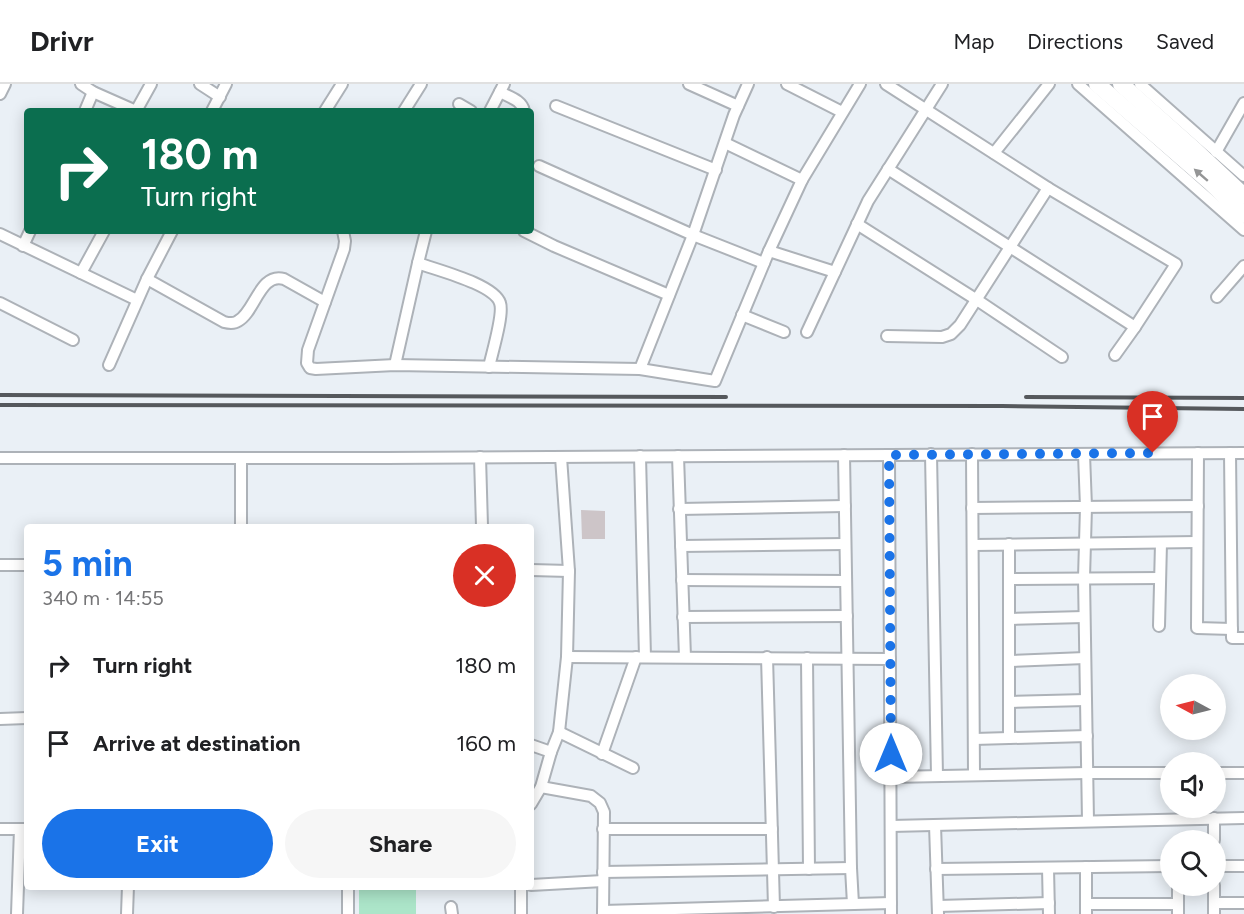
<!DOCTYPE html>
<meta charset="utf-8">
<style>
body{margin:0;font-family:Figtree,sans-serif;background:#f6f6f6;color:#202124;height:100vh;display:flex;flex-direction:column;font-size:22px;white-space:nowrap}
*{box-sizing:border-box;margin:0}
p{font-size:20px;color:#757577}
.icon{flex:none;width:33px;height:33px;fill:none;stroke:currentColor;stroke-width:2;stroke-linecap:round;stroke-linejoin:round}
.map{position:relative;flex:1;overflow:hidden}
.side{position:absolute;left:24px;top:440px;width:510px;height:366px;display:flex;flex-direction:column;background:#fff;border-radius:6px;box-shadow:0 3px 15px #0003}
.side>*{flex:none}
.top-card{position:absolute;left:24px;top:24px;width:510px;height:126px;border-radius:6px;box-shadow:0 3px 15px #0003;background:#0b6e4f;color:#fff;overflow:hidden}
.needle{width:39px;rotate:277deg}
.buttons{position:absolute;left:1160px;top:590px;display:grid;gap:12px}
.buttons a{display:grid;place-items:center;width:66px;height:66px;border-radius:50%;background:#fff;box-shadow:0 3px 15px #0003;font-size:30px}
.pin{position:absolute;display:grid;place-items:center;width:51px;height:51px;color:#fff;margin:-62px -26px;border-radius:50% 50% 50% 0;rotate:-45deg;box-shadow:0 0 6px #0007}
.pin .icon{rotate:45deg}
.me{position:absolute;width:66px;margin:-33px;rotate:0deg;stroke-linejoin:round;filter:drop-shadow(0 0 4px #0008)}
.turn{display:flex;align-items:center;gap:21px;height:126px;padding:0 18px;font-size:27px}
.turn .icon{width:78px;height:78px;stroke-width:2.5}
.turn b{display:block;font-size:42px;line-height:51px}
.round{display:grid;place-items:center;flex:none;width:63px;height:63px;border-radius:32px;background:#f6f6f6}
.overview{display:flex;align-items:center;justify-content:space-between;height:102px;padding:0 18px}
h1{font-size:36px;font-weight:700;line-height:45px;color:#1a73e8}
.action{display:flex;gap:12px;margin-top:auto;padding:12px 18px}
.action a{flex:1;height:69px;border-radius:36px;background:#1a73e8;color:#fff;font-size:24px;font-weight:700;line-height:69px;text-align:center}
.action a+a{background:#f6f6f6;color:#202124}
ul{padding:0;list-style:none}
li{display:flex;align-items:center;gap:18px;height:78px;padding:0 18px}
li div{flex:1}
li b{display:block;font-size:22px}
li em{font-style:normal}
header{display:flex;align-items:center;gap:36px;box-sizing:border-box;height:84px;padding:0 30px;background:#fff;border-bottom:2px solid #e0e0e0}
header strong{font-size:28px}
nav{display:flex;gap:33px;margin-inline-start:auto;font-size:21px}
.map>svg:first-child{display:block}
.green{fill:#ace5c9}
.building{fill:#cdc5c8}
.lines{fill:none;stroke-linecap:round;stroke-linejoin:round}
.minor-casing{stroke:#adb2b8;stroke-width:14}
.primary-casing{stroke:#adb2b8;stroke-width:20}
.minor{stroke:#fff;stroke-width:10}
.primary{stroke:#fff;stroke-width:16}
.rail{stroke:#55585c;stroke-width:4}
.oneway{fill:#949596}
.route{stroke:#1a73e8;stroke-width:10;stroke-dasharray:0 18}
</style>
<header>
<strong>Drivr</strong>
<nav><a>Map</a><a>Directions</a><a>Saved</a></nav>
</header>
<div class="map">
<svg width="1244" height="830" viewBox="0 0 1244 830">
<rect width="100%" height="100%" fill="#eaf0f6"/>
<rect class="green" x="359" y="803" width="57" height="27"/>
<path class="building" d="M581,426l24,1v28h-23z"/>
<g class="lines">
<g class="minor-casing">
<g id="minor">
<path d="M81,0l12,8 43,19"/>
<path d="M200,0l20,13"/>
<path d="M689,0l49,22"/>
<path d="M787,0l55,28"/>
<path d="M886,0l162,104 128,76 -41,63 -20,28"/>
<path d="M1078,0l166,146"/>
<path d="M1140,0l104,92"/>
<path d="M500,8c9,5 22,8 24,19"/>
<path d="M0,10l5,-10"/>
<path d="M459,20l12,7"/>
<path d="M556,22l160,64"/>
<path d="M85,27l8,-19"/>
<path d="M136,27l15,-27"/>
<path d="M212,27l14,-27"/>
<path d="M325,27l17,-27"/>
<path d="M404,27l17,-27"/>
<path d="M490,27l14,-27"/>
<path d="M725,59l77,37"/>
<path d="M1216,68l28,-49"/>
<path d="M994,69l55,-69"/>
<path d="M539,82l154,69 71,28"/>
<path d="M888,85l247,158"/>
<path d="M857,140l120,76 85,57"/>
<path d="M343,147l2,10 -1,8 -36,101 -1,13 3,5 6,1 79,-4 245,4 75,12 54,-130 33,-71 58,-96"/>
<path d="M426,147l-8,32c18,7 76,21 82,40 4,11 -8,50 -11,64"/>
<path d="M524,147l30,15 115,49"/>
<path d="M0,150l81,39 23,-42"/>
<path d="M23,162l7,-15"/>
<path d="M769,167l66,21"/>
<path d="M81,189l56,27"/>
<path d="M147,195l77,43c4,1 10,2 14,-1 17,-9 22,-49 46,-42l41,23"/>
<path d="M1217,213l27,-31"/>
<path d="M0,219l73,37"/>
<path d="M742,231l42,17"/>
<path d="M807,248l61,-131 74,-117"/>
<path d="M887,252l55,1 9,-3 9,-9 88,-137"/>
<path d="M109,281l38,-86 25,-48"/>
<path d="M395,281l23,-102"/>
<path d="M640,285l53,-134 41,-120 14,-31"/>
<path d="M1198,369l-1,175 35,1"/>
<path d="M1230,369l2,185h12"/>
<path d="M931,370l6,322"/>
<path d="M972,370l2,321"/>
<path d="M1084,370l2,53 -2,71 4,243"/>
<path d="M844,371l7,413 2,36"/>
<path d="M889,371l2,459"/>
<path d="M640,372l5,201"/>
<path d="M678,372l7,201"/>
<path d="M480,373l2,69"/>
<path d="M0,374h386l858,-5"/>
<path d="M241,374v68"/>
<path d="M972,424l226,-2"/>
<path d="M679,425l166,-3"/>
<path d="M1009,460v194"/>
<path d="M973,461l224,-3"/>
<path d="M681,462l164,-2"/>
<path d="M0,481h27"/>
<path d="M531,486l38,1"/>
<path d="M1009,495l151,-1"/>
<path d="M682,496l164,1"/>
<path d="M683,533l164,-1"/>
<path d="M1009,535l75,-2"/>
<path d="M1159,542l2,-83"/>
<path d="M567,573l323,2"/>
<path d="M767,573l7,250"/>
<path d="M807,574l2,211"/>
<path d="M1009,577l76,-3"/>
<path d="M1009,618l77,-2"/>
<path d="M0,635l27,-1"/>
<path d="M559,648l74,36"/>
<path d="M974,655l113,-3"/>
<path d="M531,661l20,7"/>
<path d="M602,670l34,-97"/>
<path d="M1215,689h29"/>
<path d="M891,693l196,-4h83"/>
<path d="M541,703l50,9 9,7 4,9 -1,102"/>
<path d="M531,720l10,-17 10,-35 8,-20 8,-75 2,-86 -8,-114"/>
<path d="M1214,734v22"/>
<path d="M935,741l3,89"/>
<path d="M891,742l353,-8"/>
<path d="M0,745h20"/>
<path d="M603,745h169"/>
<path d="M1215,782h29"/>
<path d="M1048,784l1,46"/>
<path d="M936,785l234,-3"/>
<path d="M603,788l248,-4"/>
<path d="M531,801l72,-4"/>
<path d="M348,802v28"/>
<path d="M521,802v28"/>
<path d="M1214,819h30"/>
<path d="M1086,820h92"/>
<path d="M938,822l111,-3"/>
<path d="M451,823l1,7"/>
<path d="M603,827l288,-8"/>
<path d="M17,830l3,-85h7"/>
<path d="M127,830l1,-28"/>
<path d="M1086,830v-47"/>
<path d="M1178,830v-29"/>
<path d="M1214,830v-29"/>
</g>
</g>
<g class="primary-casing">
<g id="primary">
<path d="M1097,0l114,99 33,32"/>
<path d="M1121,0l75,67 48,45"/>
</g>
</g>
<use href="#minor" class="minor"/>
<use href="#primary" class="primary"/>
<g class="rail">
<path d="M0,311l726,2"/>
<path d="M1026,313l218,1"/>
<path d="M0,321l1002,1 242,3"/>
</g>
</g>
<defs><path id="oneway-solid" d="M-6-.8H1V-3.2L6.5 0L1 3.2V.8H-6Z" transform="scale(1.5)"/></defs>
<use class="oneway" href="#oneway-solid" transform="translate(1201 91) rotate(-139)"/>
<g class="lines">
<path class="route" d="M891,670l-2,-299 264,-2"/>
</g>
</svg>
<div class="buttons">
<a><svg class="needle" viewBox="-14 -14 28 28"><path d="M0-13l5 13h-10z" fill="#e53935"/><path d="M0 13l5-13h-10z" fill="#757577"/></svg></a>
<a><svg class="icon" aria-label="sound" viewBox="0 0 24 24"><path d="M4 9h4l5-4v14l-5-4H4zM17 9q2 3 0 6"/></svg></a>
<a><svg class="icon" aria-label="search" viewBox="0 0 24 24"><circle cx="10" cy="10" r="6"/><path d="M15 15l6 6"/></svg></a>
</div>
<div class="pin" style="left:1153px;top:369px;background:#d93025"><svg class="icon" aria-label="arrive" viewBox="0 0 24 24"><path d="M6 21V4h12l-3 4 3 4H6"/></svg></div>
<svg class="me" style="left:891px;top:670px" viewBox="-20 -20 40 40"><circle r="19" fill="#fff"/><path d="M0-13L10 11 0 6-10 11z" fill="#1a73e8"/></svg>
<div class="top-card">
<div class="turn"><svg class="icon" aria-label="right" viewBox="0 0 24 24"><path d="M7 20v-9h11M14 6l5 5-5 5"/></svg><div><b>180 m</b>Turn right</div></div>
</div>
<section class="side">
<div class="overview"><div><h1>5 min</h1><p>340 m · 14:55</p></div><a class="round" style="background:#d93025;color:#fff"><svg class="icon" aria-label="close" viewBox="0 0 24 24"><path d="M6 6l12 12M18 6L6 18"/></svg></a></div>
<ul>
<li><svg class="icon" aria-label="right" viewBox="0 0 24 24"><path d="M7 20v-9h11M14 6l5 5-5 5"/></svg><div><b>Turn right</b></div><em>180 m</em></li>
<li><svg class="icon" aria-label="arrive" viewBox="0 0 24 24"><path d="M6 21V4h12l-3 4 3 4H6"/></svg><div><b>Arrive at destination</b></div><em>160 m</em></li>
</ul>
<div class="action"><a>Exit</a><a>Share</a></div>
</section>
</div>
